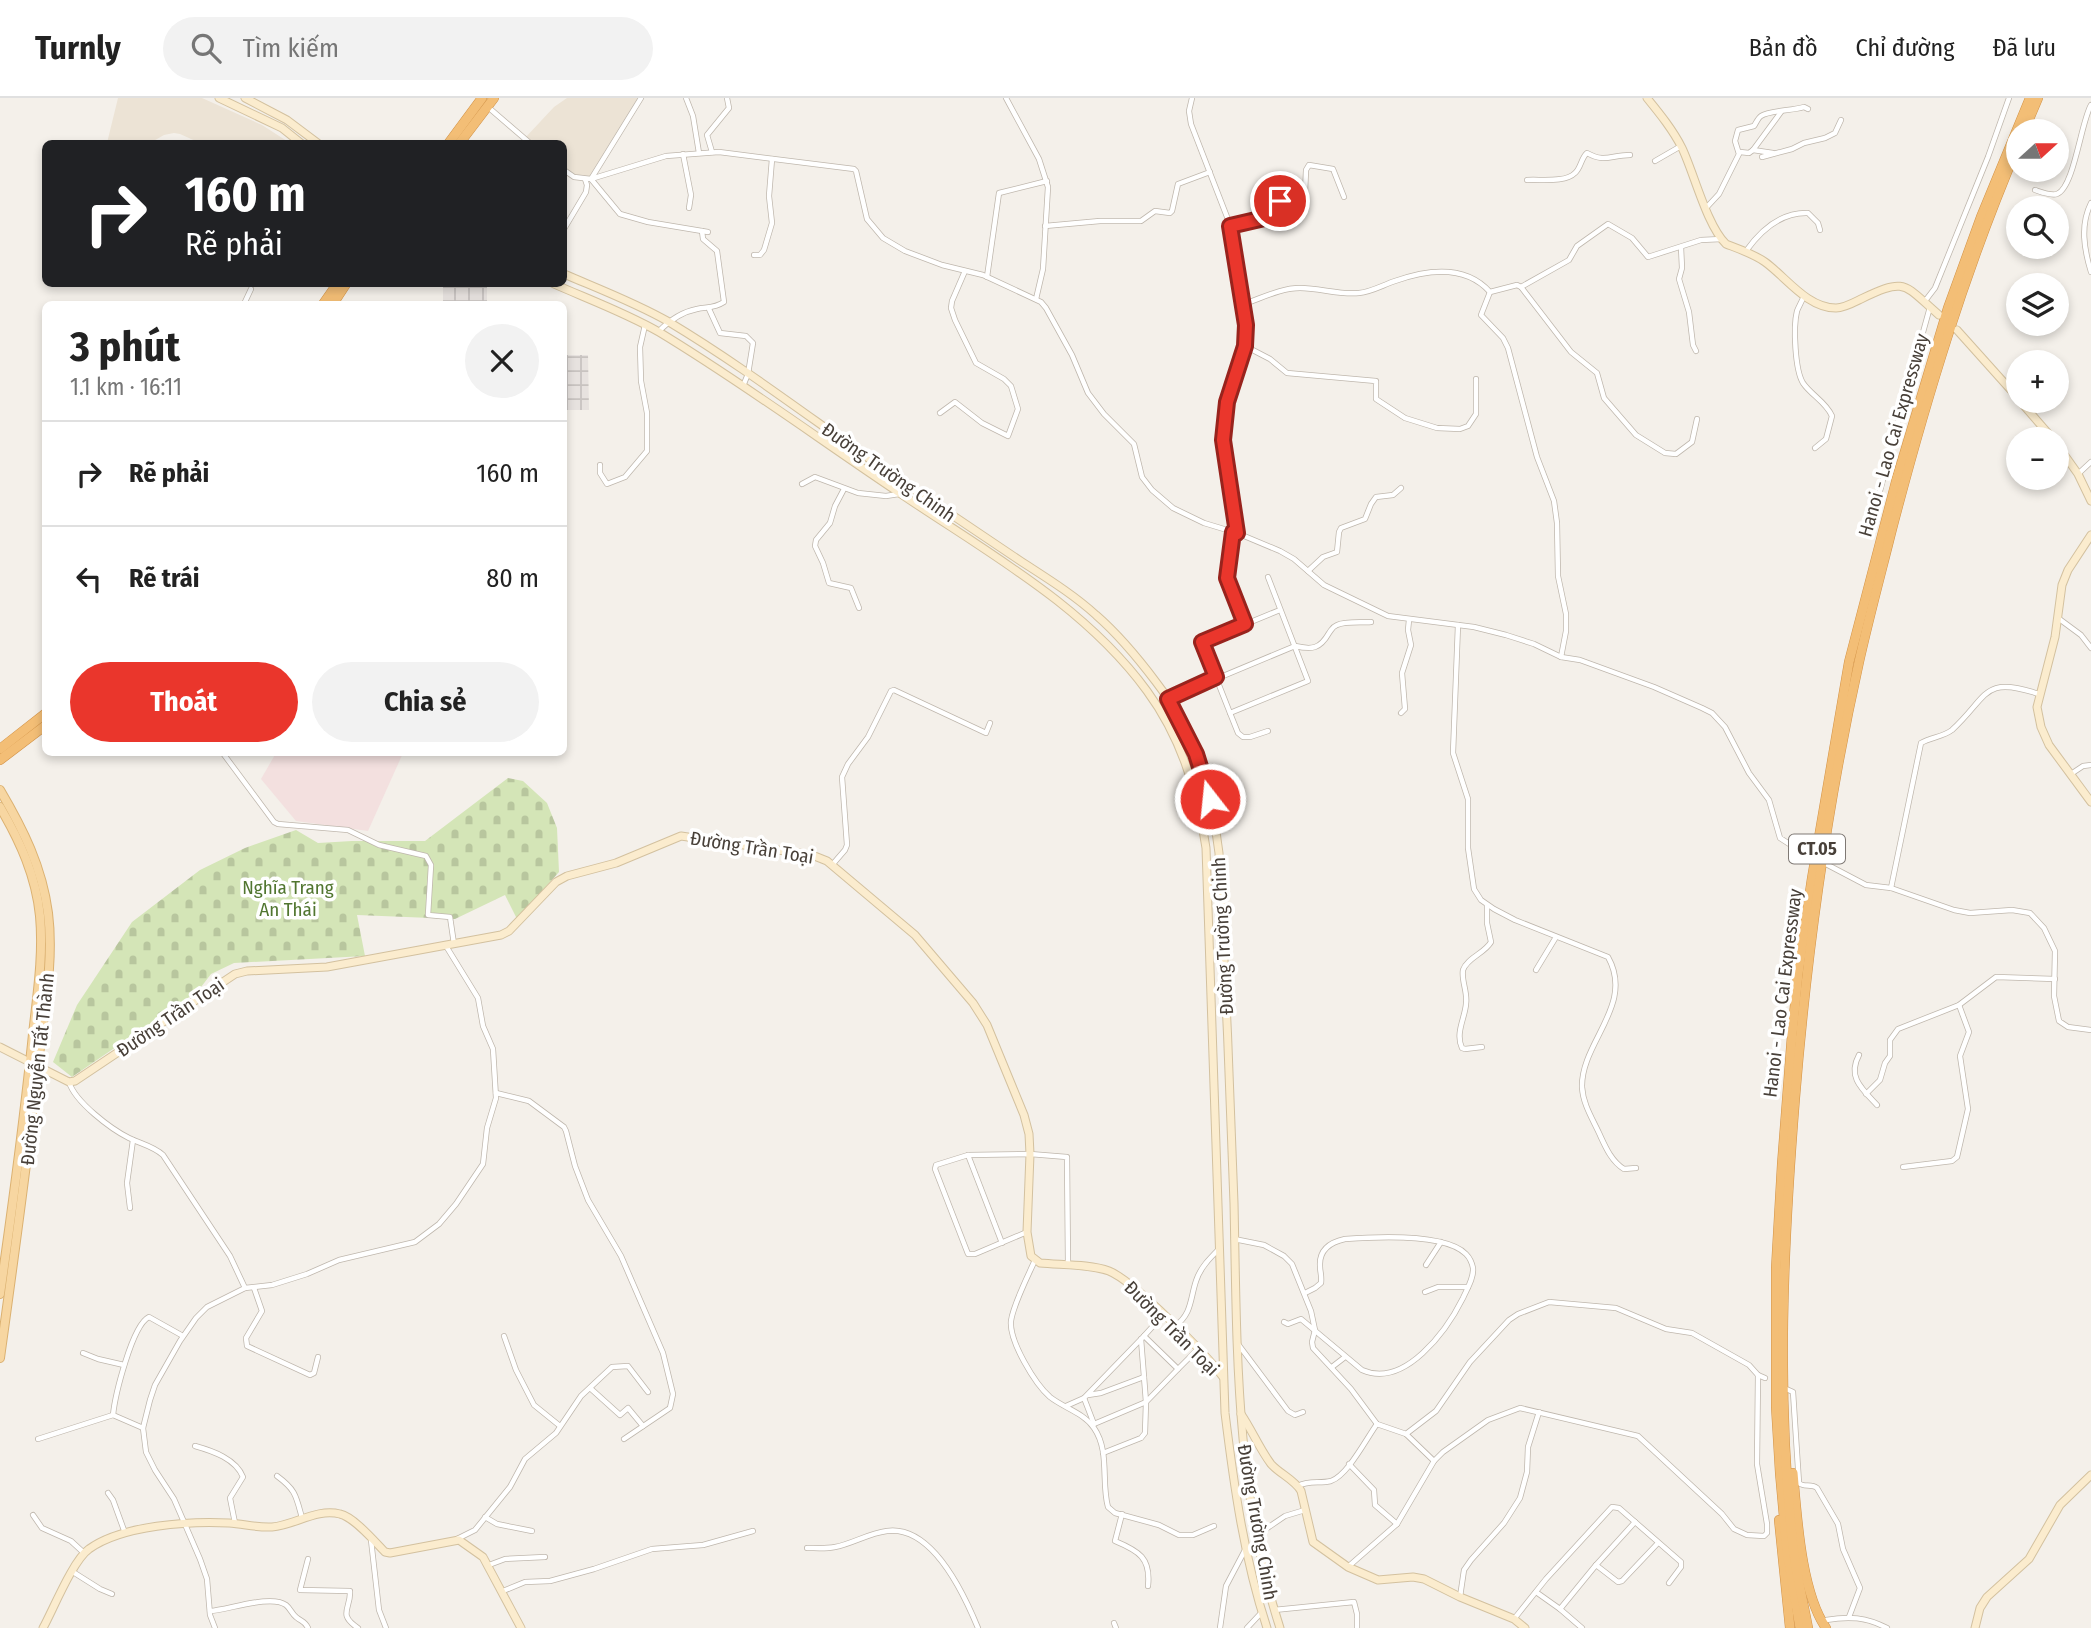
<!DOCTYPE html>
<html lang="vi">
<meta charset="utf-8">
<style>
body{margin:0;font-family:"Fira Sans Condensed",sans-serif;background:#f2f2f2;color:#222;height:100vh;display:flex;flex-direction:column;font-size:26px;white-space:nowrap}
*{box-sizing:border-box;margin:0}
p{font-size:23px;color:#767676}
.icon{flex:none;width:38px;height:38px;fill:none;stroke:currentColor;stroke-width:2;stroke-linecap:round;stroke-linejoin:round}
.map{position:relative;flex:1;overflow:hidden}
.drawer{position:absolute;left:42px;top:203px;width:525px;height:455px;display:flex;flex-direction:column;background:#fff;border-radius:10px;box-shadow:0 4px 10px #0003}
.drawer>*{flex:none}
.banner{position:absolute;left:42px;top:42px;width:525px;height:147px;border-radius:10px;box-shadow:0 4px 10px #0003;background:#202124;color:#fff;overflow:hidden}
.needle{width:46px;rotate:69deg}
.tools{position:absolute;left:2006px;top:21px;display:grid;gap:14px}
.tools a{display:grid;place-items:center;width:63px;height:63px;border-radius:50%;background:#fff;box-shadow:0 4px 10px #0003;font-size:35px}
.pin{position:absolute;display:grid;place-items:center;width:60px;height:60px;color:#fff;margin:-30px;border:4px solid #fff;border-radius:50%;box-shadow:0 2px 7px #0007}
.me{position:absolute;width:77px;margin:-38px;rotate:344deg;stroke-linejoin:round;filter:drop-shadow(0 0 5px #0008)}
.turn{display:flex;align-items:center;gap:24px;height:147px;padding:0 28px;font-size:32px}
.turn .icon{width:91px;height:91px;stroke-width:2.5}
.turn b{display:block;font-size:49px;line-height:60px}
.round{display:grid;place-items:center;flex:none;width:74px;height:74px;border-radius:37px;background:#f2f2f2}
.overview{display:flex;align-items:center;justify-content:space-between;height:119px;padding:0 28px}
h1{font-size:42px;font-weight:700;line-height:52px}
.primary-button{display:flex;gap:14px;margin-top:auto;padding:14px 28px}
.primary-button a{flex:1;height:80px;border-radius:42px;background:#ea362c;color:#fff;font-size:28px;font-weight:700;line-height:80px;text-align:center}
.primary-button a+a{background:#f2f2f2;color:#222}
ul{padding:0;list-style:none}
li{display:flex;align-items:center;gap:21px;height:105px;padding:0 28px;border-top:2px solid #e0e0e0}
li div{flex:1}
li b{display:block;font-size:26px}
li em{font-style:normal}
header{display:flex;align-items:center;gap:42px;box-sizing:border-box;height:98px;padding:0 35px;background:#fff;border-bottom:2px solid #e0e0e0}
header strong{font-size:33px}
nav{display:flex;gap:38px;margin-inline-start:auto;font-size:24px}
.search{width:490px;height:63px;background:#f2f2f2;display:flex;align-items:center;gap:18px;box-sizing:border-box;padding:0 24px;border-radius:38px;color:#767676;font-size:26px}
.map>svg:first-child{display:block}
.industrial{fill:url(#industrial-grid)}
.education{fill:#ece3d5}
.medical{fill:#f3e0df}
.cemetery{fill:url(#cemetery-stones)}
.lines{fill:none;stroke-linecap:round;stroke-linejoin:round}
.street-casing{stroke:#bfb7ad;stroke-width:6}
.secondary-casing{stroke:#d3c19f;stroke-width:9}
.primary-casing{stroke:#dbb171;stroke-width:10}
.highway-casing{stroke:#d29246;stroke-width:10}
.street{stroke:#fff;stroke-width:4.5}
.secondary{stroke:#fbecce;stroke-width:7}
.primary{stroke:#f7d6a1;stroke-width:8}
.highway{stroke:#f3be76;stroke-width:9}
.route-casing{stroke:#98231d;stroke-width:18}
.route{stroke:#ea362c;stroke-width:12}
.labels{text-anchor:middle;stroke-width:7;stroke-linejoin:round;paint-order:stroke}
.shield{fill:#fff;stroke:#7f7974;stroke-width:2}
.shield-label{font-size:18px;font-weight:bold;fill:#484039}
.street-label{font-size:19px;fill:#484039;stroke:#fff}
.park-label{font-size:19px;fill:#517630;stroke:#fff}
</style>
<header>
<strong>Turnly</strong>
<div class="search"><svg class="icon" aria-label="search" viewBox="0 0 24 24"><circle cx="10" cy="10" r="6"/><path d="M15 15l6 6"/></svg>Tìm kiếm</div>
<nav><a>Bản đồ</a><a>Chỉ đường</a><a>Đã lưu</a></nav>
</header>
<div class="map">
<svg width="2091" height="1530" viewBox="0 0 2091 1530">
<defs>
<pattern id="industrial-grid" width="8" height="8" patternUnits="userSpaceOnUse" patternTransform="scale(1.75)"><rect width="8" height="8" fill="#e7e2df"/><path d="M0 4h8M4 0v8" fill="none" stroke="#c8c3c0"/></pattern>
<pattern id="cemetery-stones" width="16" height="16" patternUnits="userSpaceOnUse" patternTransform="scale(1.75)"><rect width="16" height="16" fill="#d4e5b7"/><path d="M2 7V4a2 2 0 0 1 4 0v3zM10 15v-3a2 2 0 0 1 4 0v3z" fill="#b8c69e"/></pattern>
</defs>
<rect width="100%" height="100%" fill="#f4f0ea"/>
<g class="industrial">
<path d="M443,186l44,2v18h-44z"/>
<path d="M564,257h24l1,55h-25z"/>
</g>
<g class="education">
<path d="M118,0h84l60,27 28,18h-90l-20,-9 -6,-1 -10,2 -14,8h-43z"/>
<path d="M567,0h71l-48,80 -19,-4 -7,-6v-24l-30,-1 -8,-6 28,-30z"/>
</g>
<path class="medical" d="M276,655h127l-35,78 -72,-10 -35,-42z"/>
<path class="cemetery" d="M508,680l15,3 24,22 10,25 2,44 -42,47 -12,-24 -50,24 -98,-4 8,41 -131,7 -23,11 -13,17 -126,86 -19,-15 24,-57 55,-83 68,-52 45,-22 51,-18 22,13 34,-2h73z"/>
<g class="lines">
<g class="street-casing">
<g id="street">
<path d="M641,0l-50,81 29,35 28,8 60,10"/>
<path d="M686,0l7,18 6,37"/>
<path d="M1006,0l33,61 9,28 -5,82 -7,30"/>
<path d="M1192,0l-3,13 2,13 38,98 17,103 -1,21 -18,56 -4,38 14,93"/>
<path d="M488,9l43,37"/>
<path d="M1753,52l20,3"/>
<path d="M712,54l-5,-17 22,-27 -2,-10"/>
<path d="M1740,54l9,1 4,-3 28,-38"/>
<path d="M683,56l8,41 -2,13"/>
<path d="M1762,59l30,-8 12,-6 21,-5 10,-5 6,-13"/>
<path d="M1655,63l26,-15"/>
<path d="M564,72l10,7 17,2 75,-23 53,-4 135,17 2,2 11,48 16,19 22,13 37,14 41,10 58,27 5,6 26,47 16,38 16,21 30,30 8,33 10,13 21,18 31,15 33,10 43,18 14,8 30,26 64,31 86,11 32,8 28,9 27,13 19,3 74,27 48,21 10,5 13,14 24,46 20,27 11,38 28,18"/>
<path d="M1527,82c13,-1 38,3 48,-7 6,-5 6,-15 12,-20 18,10 24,2 43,2"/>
<path d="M2035,92c6,2 16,6 22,4 17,-6 24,-72 34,-89"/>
<path d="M2091,105c-11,22 -7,46 0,69"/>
<path d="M1706,110l13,-14 20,-40 -4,-13 3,-11 16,-4c2,-3 4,-8 7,-10 8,-6 31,-5 43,-9l4,2"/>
<path d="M1045,128l55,-5h41l14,-10 15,2 2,-2 6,-27 32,-12"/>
<path d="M1230,128l43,-10 7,-15 25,-8 1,-23 3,-5 24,4 11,28"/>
<path d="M564,131l22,-37 1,-7 -2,-6"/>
<path d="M1681,149l1,21 -3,11 10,33 4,33 3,6"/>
<path d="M1746,153c15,-21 35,-39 62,-38l10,10 2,7"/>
<path d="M754,157h6l4,-5 8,-27 -3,-27 3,-37"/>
<path d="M987,179l12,-84 48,-12"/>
<path d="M1521,189l48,-27 8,-14 31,-22 24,14 16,19 53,-17 21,-1"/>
<path d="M1490,194l-9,23 22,23 5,10 29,109 17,44 3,22 1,53 8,38v17l-5,26"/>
<path d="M1804,198c-2,5 -5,10 -7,15 -4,16 -2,59 6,72 8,12 23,19 29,33l-6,23 -11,9"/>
<path d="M1925,203l10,-13 53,-131 21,-59"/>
<path d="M244,206l7,-15"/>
<path d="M1244,206c18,-6 37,-16 56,-16 20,0 39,7 59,5 12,-1 24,-8 36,-12 31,-11 70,-17 95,11l27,-7 4,2 50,65 26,21 7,25 32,37 29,18 11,1 16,-12 5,-23"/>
<path d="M709,211l11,24 26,3 7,7 -5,31 -5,12"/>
<path d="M659,233c11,-11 22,-19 38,-22 11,-2 18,-1 27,-7l-7,-51 -14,-12 -1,-8"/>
<path d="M1245,248l25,13 17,14 89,8v18l29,19 32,10 23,1 8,-3 8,-12v-35"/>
<path d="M940,315l15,-11 27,21 26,13 10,-27 -7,-23 -7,-7 -28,-16 -21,-43 -4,-12 1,-7 13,-30"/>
<path d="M600,367v8l7,11 18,-7 22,-26v-38l-6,-32 -1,-34 5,-22"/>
<path d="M2078,376l13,-12"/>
<path d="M802,386l13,-7 43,16 28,3 13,-2"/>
<path d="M844,391l-9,17 -5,17 -14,17 -1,6 8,17 6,20 22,5 8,20"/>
<path d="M1233,434l-7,44 19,48"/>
<path d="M1869,436l23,-90 38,-137"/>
<path d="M1308,473l15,-14 14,-5 2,-20 2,-4 24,-9 6,-15 5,-7 17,-2 8,-7"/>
<path d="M1268,479l40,104 -78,32 -28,-71 78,-32"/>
<path d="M2058,520l23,17 10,13"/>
<path d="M1458,527l-5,128 15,46v49l6,41 7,11 13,9 21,11 93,37c27,48 -27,85 -26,130 1,17 10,31 17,46 6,13 12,28 25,36l12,-1"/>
<path d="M1168,601l127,-53c17,4 25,3 34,-13 3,-4 3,-6 8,-8 9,-4 24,-2 34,-3"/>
<path d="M1230,615l8,20 5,4h7l18,-6"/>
<path d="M1401,615l4,-4 -3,-36 9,-28 -3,-15 1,-10"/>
<path d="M222,654l52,70 4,2 70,6 31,15 47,11 5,9 -3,50 22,2 4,27"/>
<path d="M2071,676l12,-8 8,-1"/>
<path d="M1826,766l40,21 25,3 63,22 16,3 42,-3 18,3 14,15 11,23 -1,45 5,25 9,6 23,3"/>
<path d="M832,767l13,-15 2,-5 -5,-68 6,-13 20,-27 23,-46 3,-1 92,43 4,-10"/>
<path d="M1891,790l30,-145c10,-6 22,-6 31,-13 37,-34 30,-55 87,-36"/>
<path d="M1536,872l20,-33"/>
<path d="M1482,949l-17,2 -3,-1c-7,-15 3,-30 4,-44 2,-11 -5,-24 -3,-34 4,-12 22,-17 28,-28l-4,-19v-18"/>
<path d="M1859,957c-12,22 3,34 18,50"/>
<path d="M69,984c6,20 42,47 60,56 12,6 24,8 34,17l67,101 15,32"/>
<path d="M496,995l33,8 35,26 2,4 9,35 13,34 33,56 42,97 10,41 -3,14 -46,31"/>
<path d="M1866,996l14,-14 5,-17 5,-7v-16l8,-11 61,-24 37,-28 59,2"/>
<path d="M968,1057l34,88"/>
<path d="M1903,1069l49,-6 5,-4 11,-48 -8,-53 9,-24 -10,-27"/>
<path d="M130,1110l-3,-25 6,-43"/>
<path d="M1027,1134l-52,22h-7l-33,-85 1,-4 32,-10 62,-1 37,3 1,108"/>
<path d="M1234,1141l30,6 20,11 8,8 19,47 4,19 -3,12 1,6 38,41 26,35 29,10 28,27"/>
<path d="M1035,1162c-7,16 -22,45 -24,61 -2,20 24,63 39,76 14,11 34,16 44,31 16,23 7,54 14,79l7,6 44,12 20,10h14l21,-9"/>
<path d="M1426,1167l15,-23"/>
<path d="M254,1190l8,23 -16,27 1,8 63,29 4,-2 4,-16"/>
<path d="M1425,1194l13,-5h30"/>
<path d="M1163,1217l-19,21 34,33 20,-20"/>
<path d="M1284,1224l4,2 13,-5 61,51c43,19 85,-40 101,-72 4,-9 11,-20 10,-30 -1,-5 -4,-11 -7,-14 -21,-21 -93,-17 -121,-15 -14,3 -26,10 -25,27 0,6 2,10 1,17l-6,5 -10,5"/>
<path d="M1175,1228c17,-12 15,-27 21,-45 4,-13 14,-23 23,-32"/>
<path d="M504,1238l12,34 18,35 26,21"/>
<path d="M1238,1246l50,67 7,4 8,-3"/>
<path d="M83,1255l15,6 26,6"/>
<path d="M1332,1269l13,-10"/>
<path d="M590,1290l30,27 8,-7 15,18"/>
<path d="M1784,1290l9,4 6,91c5,5 12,0 18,5l21,36 5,25 17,39 -11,29"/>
<path d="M1088,1297l13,-2 43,-16"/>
<path d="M1084,1300l10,26"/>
<path d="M1066,1308l18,-8 60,-62"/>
<path d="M1094,1326l52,-22 32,-33"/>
<path d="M143,1330l-30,-13c2,-19 19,-90 36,-98l34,19"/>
<path d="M1406,1336l30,-23 34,-49 39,-42 9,-6 31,-12 67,6 50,21 26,4 57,32 9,10 7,3"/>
<path d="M38,1341l75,-24"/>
<path d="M195,1348c18,5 41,13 48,31l-13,21 5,25"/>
<path d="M1103,1355l38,-15 4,-5 1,-31 -5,-63"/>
<path d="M1349,1366l25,26 1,15 22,19"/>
<path d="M277,1378c19,14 19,20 25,42"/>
<path d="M1298,1388c11,-6 22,-2 33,-5 17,-6 35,-42 46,-57"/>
<path d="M108,1395l5,7 12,33"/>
<path d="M1122,1416l-7,27c24,10 36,17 33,45"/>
<path d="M33,1417l9,13 29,13 13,12"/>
<path d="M485,1419l12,7 35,7"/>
<path d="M1257,1437l28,-19 20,-6"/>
<path d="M457,1441l18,-9 35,-43 15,-28 31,-26 25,-37 31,-29 16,-1 20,26"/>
<path d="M371,1442l8,70 7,18"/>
<path d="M807,1450c9,0 19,1 28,-1 17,-3 34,-14 52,-16 45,-6 77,63 91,97"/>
<path d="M308,1461l-8,31 50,1c1,18 -13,23 8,37"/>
<path d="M489,1467l16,-6 40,-2"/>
<path d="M1596,1467l39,-43"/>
<path d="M1349,1468l48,-42 37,-63 9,-9 45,-32 32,-12 118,28 84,78 12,15 13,6 17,1 3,-3v-9l-10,-60 1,-89"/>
<path d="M73,1474l27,17 12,5"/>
<path d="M503,1493l22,-9 25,-1 44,-12 58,-20 51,-4 50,-14"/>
<path d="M1536,1494l24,17 36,-44 22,17 4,-1 36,-38"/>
<path d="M1460,1499l4,-27 7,-10 33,-37 16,-25 7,-26 1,-25 11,-35"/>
<path d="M1560,1511l22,19"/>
<path d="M1274,1512l80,-8 3,12v14"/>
<path d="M210,1513c18,-1 61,-17 76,-6 4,3 6,9 10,12 6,5 9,4 12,11"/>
<path d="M1514,1521l32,-40 66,-72 7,1 62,54v5l-12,16"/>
<path d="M1826,1522c23,-4 40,-3 61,8"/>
<path d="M1114,1525l2,5"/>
<path d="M215,1530l-5,-13 -3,-36 -7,-20 -26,-60 -19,-29 -9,-18 -3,-24 7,-28 5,-15 25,-44 16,-23 11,-11 38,-19 27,-3 35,-11 32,-14 76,-18 24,-18 17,-20 27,-40 4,-36 9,-30 -3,-49 -10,-23 -5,-28 -32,-52"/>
<path d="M1220,1530l6,-42 19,-36"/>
<path d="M1247,1530l15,-16"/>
</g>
</g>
<g class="secondary-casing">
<g id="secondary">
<path d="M219,0l63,30 20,16"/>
<path d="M245,0l42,22 32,24"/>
<path d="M1647,0c13,16 26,32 35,50 12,25 25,78 44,96 13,5 28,10 39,18 21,15 42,46 71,46 8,0 17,-5 25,-9 46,-22 42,-15 78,16"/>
<path d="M564,176c35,15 72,29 105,48 80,48 154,106 231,158 40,27 79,53 119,80 26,17 54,34 77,55 23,20 42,43 60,67 38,49 56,111 63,171 6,117 11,233 15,350 3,143 1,288 46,425"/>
<path d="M554,186c34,15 72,29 105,48 83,50 161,108 242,162 87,59 183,111 246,197 34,46 51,101 59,157l19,565c9,73 19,145 42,215"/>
<path d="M1957,232l61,68"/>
<path d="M2020,303l33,38"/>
<path d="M2056,345l22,31 13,27"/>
<path d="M2091,437l-23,35 -6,15 -7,52 -18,70 4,20 8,18 42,57"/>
<path d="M0,949l69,35 6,-1 160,-107 12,-3 80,-4 174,-32 8,-4 47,-49 11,-6 49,-13 65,-27 131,19 15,6 88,74 58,68 14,22 37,90 5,19 1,20 -3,78 4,24 9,7c21,2 50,1 69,8 25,10 97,83 114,106"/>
<path d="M1241,1316c11,16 18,34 30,50 9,10 24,16 30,27l12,51 35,25 30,13 35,-3 11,2 36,18 54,22 11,9"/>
<path d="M43,1530c10,-18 30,-68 46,-79 33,-24 101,-28 140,-26 15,1 29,5 43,4 23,-2 45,-19 68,-13 14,3 35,28 45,38l5,1 69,-13 24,17 38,71"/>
<path d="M1975,1530l5,-20 7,-11 42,-38 31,-54 31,-30"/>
</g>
</g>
<g class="primary-casing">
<g id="primary">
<path d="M0,692c23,39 42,77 48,123 6,47 -4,97 -9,143 -11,101 -25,201 -39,302"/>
<path d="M0,709c20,34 36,69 40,109 4,43 -4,86 -8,128 -9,84 -20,167 -32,250"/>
</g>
</g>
<g class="highway-casing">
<g id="highway">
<path d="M2024,33l14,-33"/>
<path d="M448,46l34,-46"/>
<path d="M459,46l35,-46"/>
<path d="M323,206l14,-20"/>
<path d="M333,206l13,-20"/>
<path d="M0,651l46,-36"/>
<path d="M0,662l46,-35"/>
<path d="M1793,1375c4,44 8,119 33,155"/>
<path d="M1779,1422l11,108"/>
<path d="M1800,1530l-13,-77 -7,-78 -4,-66v-139l6,-104 10,-129 6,-61 14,-96 37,-216 48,-184 51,-170 33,-91 49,-119"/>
<path d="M1808,1530c-5,-27 -12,-55 -15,-82 -17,-149 -10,-299 2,-448 12,-147 32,-293 64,-436 10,-45 22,-89 33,-133 34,-130 73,-259 126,-383"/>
</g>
</g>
<use href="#street" class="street"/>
<use href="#secondary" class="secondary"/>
<use href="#primary" class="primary"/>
<use href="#highway" class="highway"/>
</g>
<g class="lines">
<g class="route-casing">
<path id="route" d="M1210,701l-14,-45 -28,-55 48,-22 -14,-35 43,-18 -18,-46 6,-46 4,1 -14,-93 4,-38 18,-56 1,-21 -16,-99 43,-10 7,-15"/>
</g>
<use href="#route" class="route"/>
</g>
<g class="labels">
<rect class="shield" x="1789" y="736.5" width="56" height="29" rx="5"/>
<g class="shield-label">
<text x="1817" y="757">CT.05</text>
</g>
<g class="street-label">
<text transform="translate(1893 337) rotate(-74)" y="7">Hanoi - Lao Cai Expressway</text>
<text transform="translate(889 374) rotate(35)" y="7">Đường Trường Chinh</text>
<text transform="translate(752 749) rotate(9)" y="7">Đường Trần Toại</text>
<text transform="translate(1222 838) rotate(-93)" y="7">Đường Trường Chinh</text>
<text transform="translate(1782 895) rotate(-83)" y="7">Hanoi - Lao Cai Expressway</text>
<text transform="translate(170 919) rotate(-34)" y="7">Đường Trần Toại</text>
<text transform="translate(37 971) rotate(-84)" y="7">Đường Nguyễn Tất Thành</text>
<text transform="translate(1172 1230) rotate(45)" y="7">Đường Trần Toại</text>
<text transform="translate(1258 1424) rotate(80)" y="7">Đường Trường Chinh</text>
</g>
<g class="park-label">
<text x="288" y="796">Nghĩa Trang<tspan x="288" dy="22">An Thái</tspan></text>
</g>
</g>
</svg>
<div class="tools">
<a><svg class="needle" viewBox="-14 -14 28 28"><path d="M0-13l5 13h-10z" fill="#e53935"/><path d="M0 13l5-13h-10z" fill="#767676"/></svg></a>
<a><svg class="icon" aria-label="search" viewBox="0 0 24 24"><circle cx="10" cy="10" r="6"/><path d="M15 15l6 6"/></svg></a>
<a><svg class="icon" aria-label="layers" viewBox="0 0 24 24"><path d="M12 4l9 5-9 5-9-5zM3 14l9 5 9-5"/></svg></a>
<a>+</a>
<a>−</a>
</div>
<div class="pin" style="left:1280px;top:103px;background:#d93025"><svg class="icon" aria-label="arrive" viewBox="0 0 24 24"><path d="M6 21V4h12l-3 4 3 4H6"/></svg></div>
<svg class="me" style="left:1210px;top:701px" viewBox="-20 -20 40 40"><circle r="17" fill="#ea362c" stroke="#fff" stroke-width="3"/><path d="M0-11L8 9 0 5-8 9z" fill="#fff"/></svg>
<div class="banner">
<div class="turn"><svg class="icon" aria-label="right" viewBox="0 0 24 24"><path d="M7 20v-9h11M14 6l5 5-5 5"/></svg><div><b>160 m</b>Rẽ phải</div></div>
</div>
<section class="drawer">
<div class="overview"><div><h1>3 phút</h1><p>1.1 km · 16:11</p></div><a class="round"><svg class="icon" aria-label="close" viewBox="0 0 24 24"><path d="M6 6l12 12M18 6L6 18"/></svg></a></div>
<ul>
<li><svg class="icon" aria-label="right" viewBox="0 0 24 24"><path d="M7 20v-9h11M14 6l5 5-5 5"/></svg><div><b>Rẽ phải</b></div><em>160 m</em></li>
<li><svg class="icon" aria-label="left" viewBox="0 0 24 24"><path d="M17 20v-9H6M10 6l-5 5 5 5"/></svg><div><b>Rẽ trái</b></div><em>80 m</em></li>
</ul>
<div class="primary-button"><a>Thoát</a><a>Chia sẻ</a></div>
</section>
</div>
